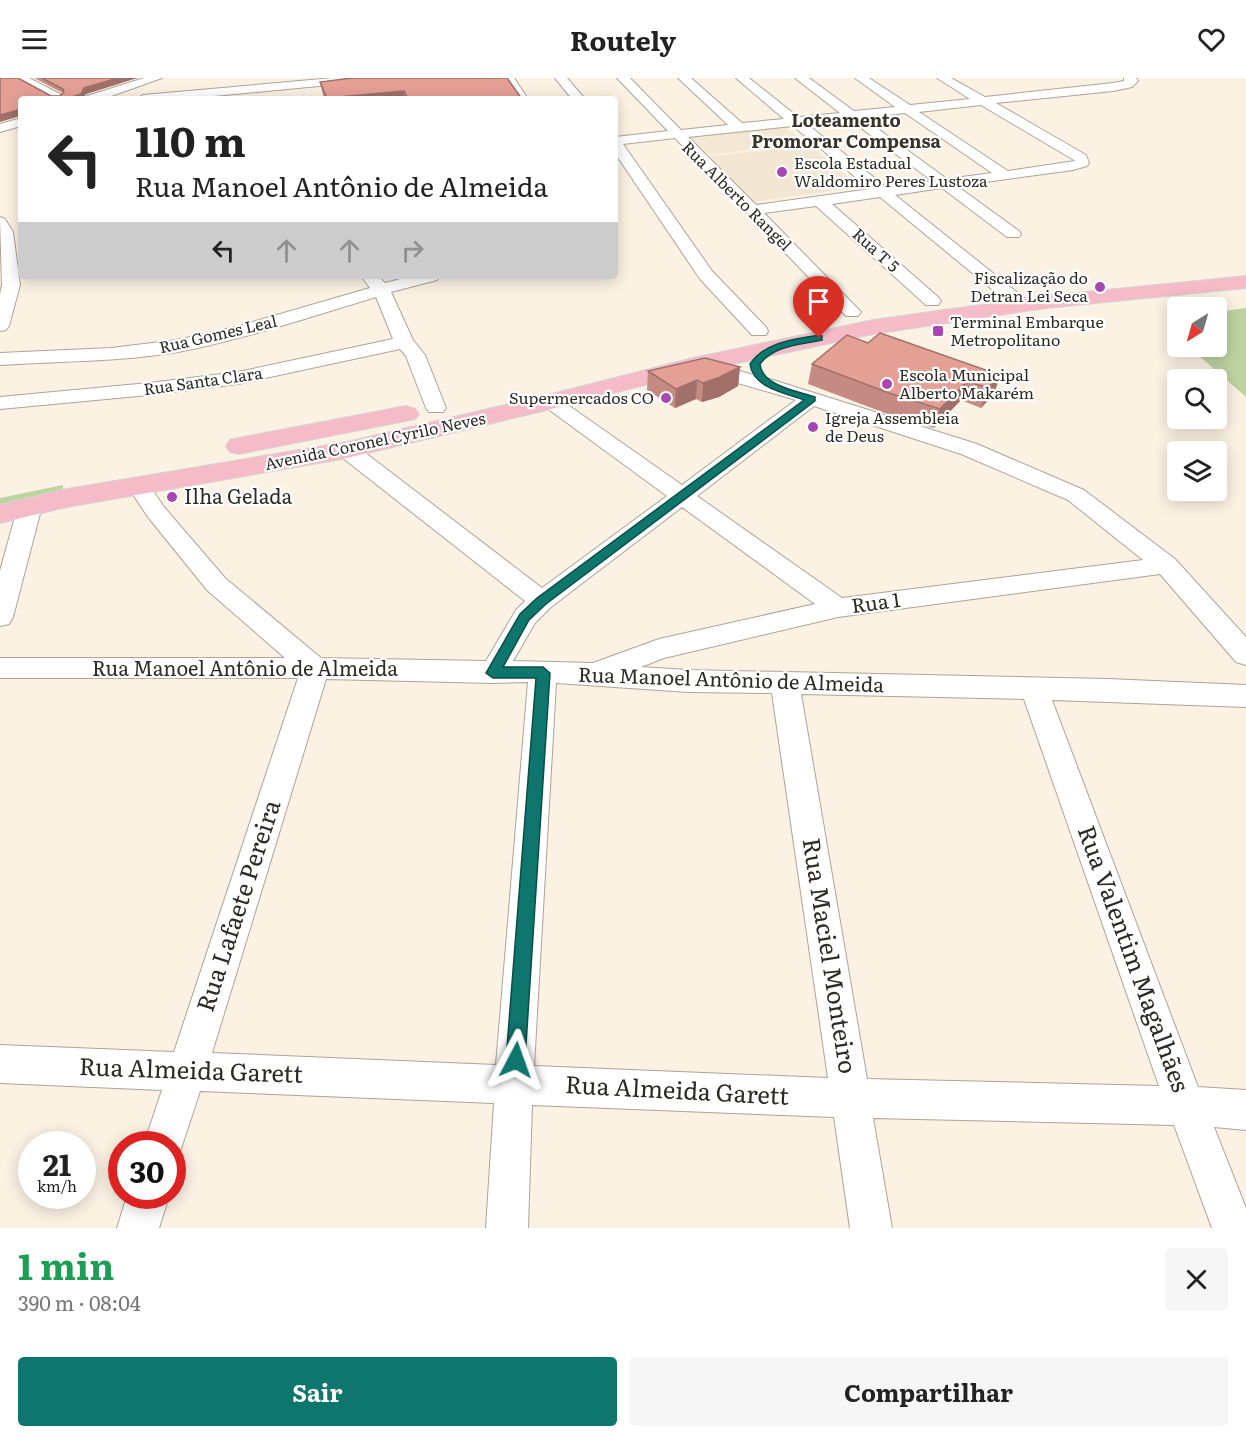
<!DOCTYPE html>
<html lang="pt">
<meta charset="utf-8">
<style>
body{margin:0;font-family:Literata,serif;background:#f6f6f6;color:#222;height:100vh;display:flex;flex-direction:column;font-size:22px;white-space:nowrap}
*{box-sizing:border-box;margin:0}
p{font-size:20px;color:#767676}
.icon{flex:none;width:33px;height:33px;fill:none;stroke:currentColor;stroke-width:2;stroke-linecap:round;stroke-linejoin:round}
.map{position:relative;height:1150px;overflow:hidden}
.side{display:flex;flex-direction:column;background:#fff;flex:1}
.side>*{flex:none}
.hud{position:absolute;left:18px;top:18px;width:600px;height:183px;border-radius:6px;box-shadow:0 3px 15px #0003;background:#fff;color:#222;overflow:hidden}
.needle{width:39px;rotate:217deg}
.fabs{position:absolute;left:1167px;top:219px;display:grid;gap:12px}
.fabs a{display:grid;place-items:center;width:60px;height:60px;border-radius:6px;background:#fff;box-shadow:0 3px 15px #0003;font-size:30px}
.speed{position:absolute;left:18px;top:1053px;display:flex;gap:12px;font-size:30px;font-weight:700;text-align:center}
.speed>*{display:grid;place-content:center;width:78px;height:78px;border-radius:50%;background:#fff;box-shadow:0 3px 15px #0003;line-height:1}
.speed small{font-size:15px;font-weight:400}
.speed .limit{border:9px solid #d22;background:#fff;color:#111}
.pin{position:absolute;display:grid;place-items:center;width:51px;height:51px;color:#fff;margin:-62px -26px;border-radius:50% 50% 50% 0;rotate:-45deg;box-shadow:0 0 6px #0007}
.pin .icon{rotate:45deg}
.me{position:absolute;width:66px;margin:-33px;rotate:4deg;stroke-linejoin:round;filter:drop-shadow(0 0 4px #0008)}
.turn{display:flex;align-items:center;gap:21px;height:126px;padding:0 18px;font-size:27px}
.turn .icon{width:78px;height:78px;stroke-width:2.5}
.turn b{display:block;font-size:42px;line-height:51px}
.lanes{display:flex;align-items:center;height:57px;padding:0 18px;background:#0003;justify-content:center;gap:30px;direction:ltr}
.lanes .off{opacity:.35}
.round{display:grid;place-items:center;flex:none;width:63px;height:63px;border-radius:6px;background:#f6f6f6}
.summary{display:flex;align-items:center;justify-content:space-between;height:102px;padding:0 18px}
h1{font-size:36px;font-weight:700;line-height:45px;color:#1e9e55}
.button{display:flex;gap:12px;margin-top:auto;padding:12px 18px}
.button a{flex:1;height:69px;border-radius:6px;background:#0f766e;color:#fff;font-size:24px;font-weight:700;line-height:69px;text-align:center}
.button a+a{background:#f6f6f6;color:#222}
header{display:flex;justify-content:space-between;align-items:center;height:78px;padding:0 18px;background:#fff;font-size:27px;font-weight:700}
.map>svg:first-child{display:block}
.built{fill:#f3e6d2}
.medical{fill:#f4e7d3}
.green{fill:#bed3a0}
.lines{fill:none;stroke-linecap:round;stroke-linejoin:round}
.minor-casing{stroke:#aca497;stroke-width:2}
.trunk-casing{stroke:#d5d5d4;stroke-width:2}
.minor{fill:#fff;fill-rule:evenodd}
.trunk{fill:#f6bbc8;fill-rule:evenodd}
.wall{fill:#c58a81}
.shaded-wall{fill:#a07069}
.building{fill:#e5a096;stroke:#a07069;stroke-width:1.5}
.route{fill:#0f766e;stroke:#0a4d48;stroke-width:1.5}
.poi-dot{fill:#a748b1;stroke:#fff;stroke-width:2}
.labels{text-anchor:middle;stroke-width:4.5;stroke-linejoin:round;paint-order:stroke}
.far-poi-label{font-size:16px;fill:#2e2b26;stroke:#fff;text-anchor:start}
.far-street-label{font-size:16px;fill:#2e2b26;stroke:#fff}
.far-quarter-label{font-size:18px;font-weight:bold;fill:#393228;stroke:#fff}
.poi-label{font-size:20px;fill:#2e2b26;stroke:#fff;text-anchor:start}
.street-label{font-size:20px;fill:#2e2b26;stroke:#fff}
.near-street-label{font-size:24px;fill:#2e2b26;stroke:#fff}
</style>
<header><svg class="icon" aria-label="menu" viewBox="0 0 24 24"><path d="M4 6h16M4 12h16M4 18h16"/></svg>Routely<svg class="icon" aria-label="heart" viewBox="0 0 24 24"><path d="M12 20l-8-8c-3-5 5-10 8-4 3-6 11-1 8 4z"/></svg></header>
<div class="map">
<svg width="1246" height="1150" viewBox="0 0 1246 1150">
<rect width="100%" height="100%" fill="#fbf2e4"/>
<path class="built" d="M809,67l51,42 -109,15 -45,-45z"/>
<path class="medical" d="M783,48l22,16 -96,13 -22,-20z"/>
<g class="green">
<path d="M1246,230v89l-57,-50 27,-1 1,-34z"/>
<path d="M63,407v9l-63,14v-10z"/>
</g>
<g class="lines">
<g class="minor-casing">
<g id="minor">
<path d="M13,0h16l35,18 -2,3h-8z"/>
<path d="M144,0h18l-59,21h-18l2,-3z"/>
<path d="M333,0h44l-6,3 -189,18h-45l6,-4z"/>
<path d="M502,0h12l14,21h-12z"/>
<path d="M555,0h12l18,21h-13z"/>
<path d="M617,0h13l51,52 47,-5 -50,-47h13l51,45 42,-4 -48,-41h13l49,39 42,-4 -45,-35h14l45,33 41,-4 -40,-29h14l41,27 60,-6 -33,-21h14l34,19 128,-14 11,-2v-3h12l2,3 -6,6 -19,4 -117,12 90,52 3,8 -2,3 -14,4 -116,16 62,45 2,3 -2,3h-12l-65,-49 -47,7 133,106 3,4 -3,4h-12l-136,-112 -48,7 106,93 3,4 -3,4h-12l-110,-99 -52,7 97,99 -3,4h-12l-171,-178 -52,6 89,127 54,56 2,4 -2,4h-14l-52,-56 -85,-126v-16l53,-6zM981,27l93,55 1,1 -67,10 -89,-59zM905,35l87,60 -45,6 -84,-61zM849,41l83,62 -46,6 -79,-63zM793,48l77,63 -114,16 -68,-68z"/>
<path d="M21,40v8l-21,6v-8z"/>
<path d="M0,139l5,2 8,13 7,53 -11,41 -3,4 -6,1v-37l2,-9z"/>
<path d="M361,198h17l7,7 27,-7h27l-2,4 -46,12 22,48 12,15 21,53 -3,4h-14l-3,-4 -20,-52 -6,-7 -162,35 -89,11 -149,14v-12l149,-14 89,-11 155,-33 -17,-42c-66,20 -131,42 -198,55 -59,10 -119,9 -178,13v-12l111,-5 66,-8 58,-13 135,-39z"/>
<path d="M704,283l72,20 201,63 107,46 91,69 71,78v28l-10,-3 -76,-88 -322,43 -174,41 -23,9 47,3 420,9 138,6v22l-194,-7 146,387 48,3v40l-32,-3 32,81v20h-34l-38,-103 -301,-7 19,110h-42l-16,-111 -302,-12 -4,123h-42l8,-125 -294,-12 -22,67 -6,3v-17h-28l18,-54 -162,-7v-38l174,7 124,-374h-298v-20h285l-78,-68 -59,-73 -20,-30 3,-5 8,-2 8,2 17,25 61,71 96,80 165,3 30,-51 9,-9 -186,-146 -3,-5 3,-5 8,-1 8,1 187,143 125,-92 -123,-90 -3,-4 3,-4h14l124,87 114,-85 -99,-29 -3,-4 3,-4zM814,328l147,48 107,46 75,60 -301,38 -145,-102zM682,429l133,97 -156,35 -66,24 -80,-2 22,-38 16,-16zM326,601l167,4 35,-1 -32,383 -284,-12zM556,605l132,9 84,1 56,385 -294,-12zM801,616l223,5 135,387 -292,-7z"/>
<path d="M30,421l8,2 4,5 -29,111 -4,7 -9,2v-55l18,-65 4,-5z"/>
<path d="M127,1118h42l-10,32h-42z"/>
</g>
</g>
<g class="trunk-casing">
<g id="trunk">
<path d="M1246,198v12l-200,20 -173,26 -178,38 -144,37 -204,49 -280,49 -67,16v-18l67,-16 280,-47 201,-47 145,-37 180,-38 173,-24z"/>
<path d="M406,328l9,3 4,5 -4,5 -176,35 -9,-2 -4,-6 4,-6 9,-2z"/>
</g>
</g>
<use href="#minor" class="minor"/>
<use href="#trunk" class="trunk"/>
</g>
<g class="wall">
<path d="M0,0l51,18h9l3,-3 -29,-15h103l-51,16 -3,5h-62v17z"/>
<path d="M320,4l202,17h-198z"/>
<path d="M812,286l188,11 -6,19 -13,14 -20,-8 -27,28 -49,-15 -77,-29z"/>
<path d="M740,289l-2,19 -19,11 -17,5 -6,-3 -21,9 -28,-18 1,-19z"/>
</g>
<g class="shaded-wall">
<path d="M118,0h19l-51,16 -3,5h-17l18,-11z"/>
<path d="M404,13l1,8 -78,-1z"/>
<path d="M18,32l2,6 -20,6v-7z"/>
<path d="M740,289l-2,19 -19,11 -17,5 1,-19z"/>
<path d="M1000,297l-6,19 -13,14 7,-20z"/>
<path d="M697,302l-1,19 -21,9 1,-19z"/>
<path d="M967,303l-6,19 -27,28 6,-19z"/>
</g>
<g class="building">
<path d="M0,0h18l33,18h9l4,-4 -1,-3 -21,-11h76l-34,10 -3,6 -15,5h-45v13l-3,-2 -18,5z"/>
<path d="M352,0h155l15,21h-114l-4,-8 -77,7 -7,-16z"/>
<path d="M880,255l120,42 -12,13 -21,-7 -27,28 -51,-16 -77,-29 35,-29 21,8z"/>
<path d="M705,280l35,9 -20,10 -17,6 -6,-3 -21,9 -28,-18z"/>
</g>
<path class="route" d="M819,257l3,1v4c-21,5 -48,5 -62,24 2,22 37,27 55,33v4l-269,203 -17,16 -26,47h40l7,6 -25,387 -2,7 -7,3 -7,-3 -3,-7 30,-382h-43l-7,-5 34,-59 17,-16 267,-198c-19,-7 -51,-12 -54,-36 16,-23 43,-24 69,-29z"/>
<g class="poi-dot">
<circle cx="782" cy="94" r="6"/>
<circle cx="1100" cy="209" r="6"/>
<rect x="932" y="247" width="12" height="12" rx="3"/>
<circle cx="887" cy="306" r="6"/>
<circle cx="666" cy="320" r="6"/>
<circle cx="813" cy="349" r="6"/>
<circle cx="172" cy="419" r="6"/>
</g>
<g class="labels">
<g class="far-poi-label">
<text x="794" y="91">Escola Estadual<tspan x="794" dy="18">Waldomiro Peres Lustoza</tspan></text>
<text x="1088" y="206" text-anchor="end">Fiscalização do<tspan x="1088" dy="18">Detran Lei Seca</tspan></text>
<text x="950" y="250">Terminal Embarque<tspan x="950" dy="18">Metropolitano</tspan></text>
<text x="899" y="303">Escola Municipal<tspan x="899" dy="18">Alberto Makarém</tspan></text>
<text x="654" y="326" text-anchor="end">Supermercados CO</text>
<text x="825" y="346">Igreja Assembleia<tspan x="825" dy="18">de Deus</tspan></text>
</g>
<g class="far-street-label">
<text transform="translate(737 118) rotate(45)" y="6">Rua Alberto Rangel</text>
<text transform="translate(876 172) rotate(42)" y="6">Rua T 5</text>
<text transform="translate(218 256) rotate(-13)" y="6">Rua Gomes Leal</text>
<text transform="translate(203 303) rotate(-8)" y="6">Rua Santa Clara</text>
<text transform="translate(375 363) rotate(-12)" y="6">Avenida Coronel Cyrilo Neves</text>
</g>
<g class="far-quarter-label">
<text x="846" y="49">Loteamento<tspan x="846" dy="21">Promorar Compensa</tspan></text>
</g>
<g class="poi-label">
<text x="184" y="426">Ilha Gelada</text>
</g>
<g class="street-label">
<text transform="translate(876 525) rotate(-8)" y="7">Rua 1</text>
<text x="245" y="598">Rua Manoel Antônio de Almeida</text>
<text transform="translate(731 602) rotate(2)" y="7">Rua Manoel Antônio de Almeida</text>
</g>
<g class="near-street-label">
<text transform="translate(239 828) rotate(-72)" y="8">Rua Lafaete Pereira</text>
<text transform="translate(829 878) rotate(81)" y="8">Rua Maciel Monteiro</text>
<text transform="translate(1133 881) rotate(70)" y="8">Rua Valentim Magalhães</text>
<text transform="translate(191 993) rotate(2)" y="8">Rua Almeida Garett</text>
<text transform="translate(677 1013) rotate(3)" y="8">Rua Almeida Garett</text>
</g>
</g>
</svg>
<div class="fabs">
<a><svg class="needle" viewBox="-14 -14 28 28"><path d="M0-13l5 13h-10z" fill="#e53935"/><path d="M0 13l5-13h-10z" fill="#767676"/></svg></a>
<a><svg class="icon" aria-label="search" viewBox="0 0 24 24"><circle cx="10" cy="10" r="6"/><path d="M15 15l6 6"/></svg></a>
<a><svg class="icon" aria-label="layers" viewBox="0 0 24 24"><path d="M12 4l9 5-9 5-9-5zM3 14l9 5 9-5"/></svg></a>
</div>
<div class="speed"><div>21<small>km/h</small></div><div class="limit">30</div></div>
<div class="pin" style="left:819px;top:260px;background:#d93025"><svg class="icon" aria-label="arrive" viewBox="0 0 24 24"><path d="M6 21V4h12l-3 4 3 4H6"/></svg></div>
<svg class="me" style="left:516px;top:982px" viewBox="-20 -20 40 40"><path d="M0-17L14 15 0 8-14 15z" fill="#0f766e" stroke="#fff" stroke-width="4"/></svg>
<div class="hud">
<div class="turn"><svg class="icon" aria-label="left" viewBox="0 0 24 24"><path d="M17 20v-9H6M10 6l-5 5 5 5"/></svg><div><b>110 m</b>Rua Manoel Antônio de Almeida</div></div>
<div class="lanes"><svg class="icon" aria-label="left" viewBox="0 0 24 24"><path d="M17 20v-9H6M10 6l-5 5 5 5"/></svg><svg class="icon off" aria-label="ahead" viewBox="0 0 24 24"><path d="M12 20V5M6 11l6-6 6 6"/></svg><svg class="icon off" aria-label="ahead" viewBox="0 0 24 24"><path d="M12 20V5M6 11l6-6 6 6"/></svg><svg class="icon off" aria-label="right" viewBox="0 0 24 24"><path d="M7 20v-9h11M14 6l5 5-5 5"/></svg></div>
</div>
</div>
<section class="side">
<div class="summary"><div><h1>1 min</h1><p>390 m · 08:04</p></div><a class="round"><svg class="icon" aria-label="close" viewBox="0 0 24 24"><path d="M6 6l12 12M18 6L6 18"/></svg></a></div>
<div class="button"><a>Sair</a><a>Compartilhar</a></div>
</section>
